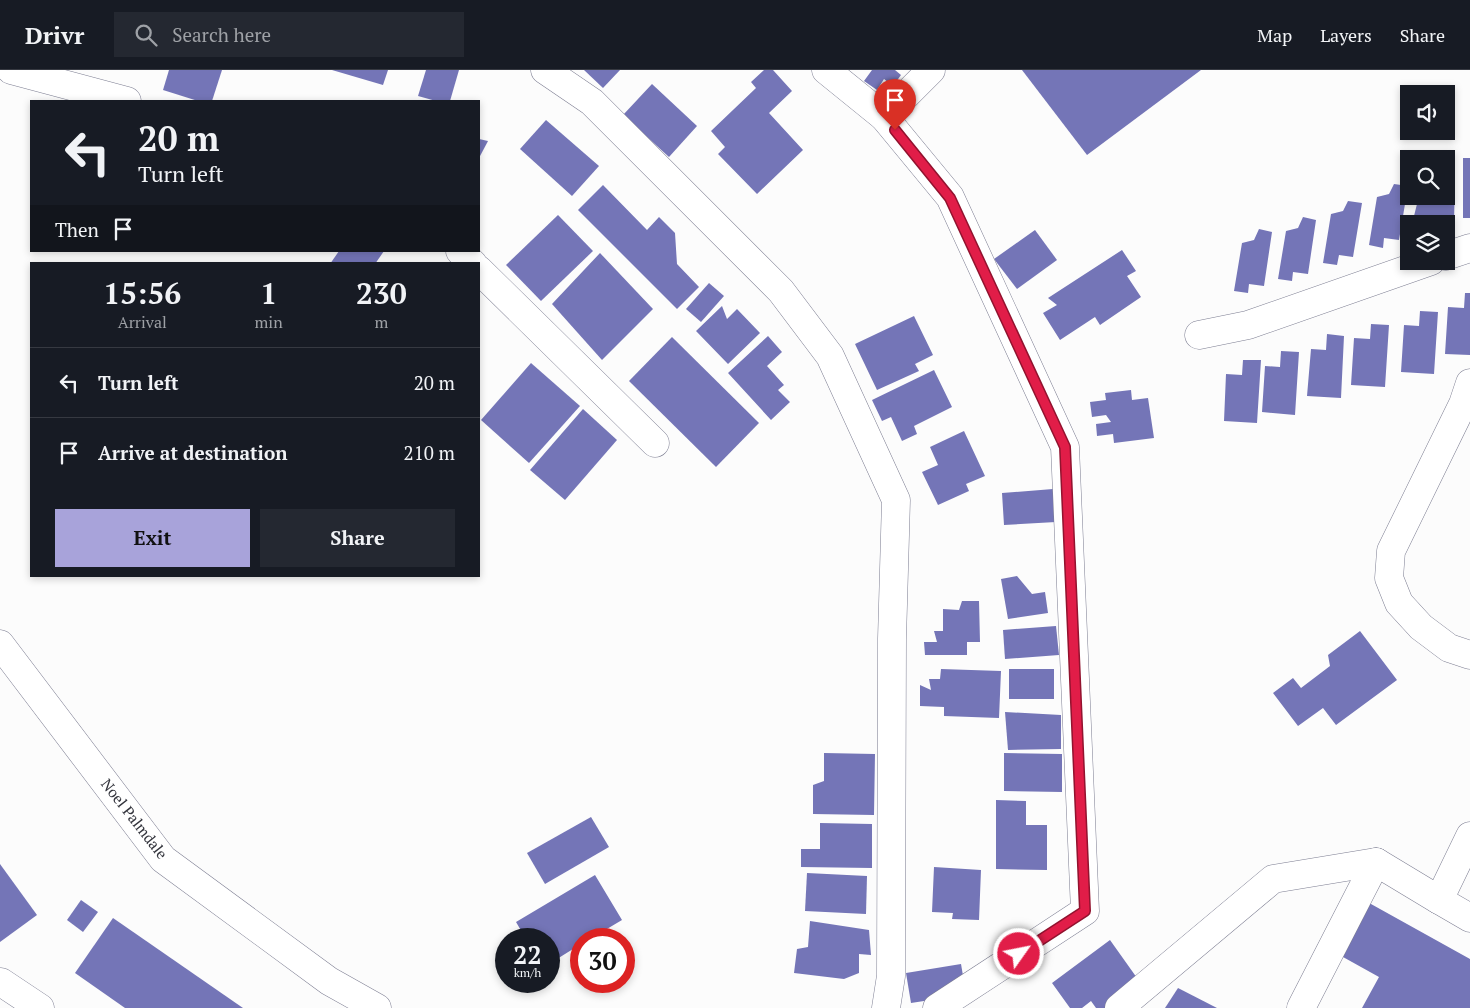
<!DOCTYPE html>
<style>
body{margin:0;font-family:"PT Serif",serif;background:#242831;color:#f1f3f6;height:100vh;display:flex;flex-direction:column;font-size:19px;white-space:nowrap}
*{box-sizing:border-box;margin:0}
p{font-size:16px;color:#9ea1a6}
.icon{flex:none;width:28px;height:28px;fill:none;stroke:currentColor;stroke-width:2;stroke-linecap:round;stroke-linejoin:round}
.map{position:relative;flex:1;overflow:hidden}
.side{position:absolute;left:30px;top:192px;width:450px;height:315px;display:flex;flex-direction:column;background:#171b24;border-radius:0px;box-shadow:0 2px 8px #0003}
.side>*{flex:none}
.hud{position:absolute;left:30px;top:30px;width:450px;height:152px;border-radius:0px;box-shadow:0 2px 8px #0003;background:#171b24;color:#f1f3f6;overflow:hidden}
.tools{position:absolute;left:1400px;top:15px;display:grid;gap:10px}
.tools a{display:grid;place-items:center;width:55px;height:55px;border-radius:0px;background:#171b24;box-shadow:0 2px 8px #0003;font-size:25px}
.speed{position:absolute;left:495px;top:858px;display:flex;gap:10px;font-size:25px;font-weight:700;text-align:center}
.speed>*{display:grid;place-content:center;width:65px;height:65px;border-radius:50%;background:#171b24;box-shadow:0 2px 8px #0003;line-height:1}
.speed small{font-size:12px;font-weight:400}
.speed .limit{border:8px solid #d22;background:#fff;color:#111}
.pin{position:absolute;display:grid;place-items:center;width:42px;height:42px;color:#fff;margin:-51px -21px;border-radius:50% 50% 50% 0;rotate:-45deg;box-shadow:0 0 5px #0007}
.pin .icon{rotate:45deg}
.me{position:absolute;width:55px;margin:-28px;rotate:57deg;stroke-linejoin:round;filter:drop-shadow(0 0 4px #0008)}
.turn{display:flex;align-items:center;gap:18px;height:105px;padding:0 25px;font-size:22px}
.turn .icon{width:65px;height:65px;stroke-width:2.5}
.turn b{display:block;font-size:35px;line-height:42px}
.then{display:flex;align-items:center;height:48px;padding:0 25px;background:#0003;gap:10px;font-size:19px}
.eta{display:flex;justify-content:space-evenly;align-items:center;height:85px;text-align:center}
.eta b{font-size:30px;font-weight:800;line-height:35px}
.action{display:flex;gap:10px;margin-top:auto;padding:10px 25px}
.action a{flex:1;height:58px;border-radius:0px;background:#a8a3da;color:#111;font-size:20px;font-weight:800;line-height:58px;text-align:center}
.action a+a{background:#242831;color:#f1f3f6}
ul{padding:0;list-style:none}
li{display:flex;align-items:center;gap:15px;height:70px;padding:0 25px;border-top:1px solid #363941}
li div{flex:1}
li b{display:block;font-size:19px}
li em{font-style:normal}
header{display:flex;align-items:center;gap:30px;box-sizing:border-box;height:70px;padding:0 25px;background:#171b24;border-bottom:1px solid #363941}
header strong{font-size:24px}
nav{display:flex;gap:28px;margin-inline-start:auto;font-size:18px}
.search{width:350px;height:45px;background:#242831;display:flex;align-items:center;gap:12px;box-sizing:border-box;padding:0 18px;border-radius:0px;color:#9ea1a6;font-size:19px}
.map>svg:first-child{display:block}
.building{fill:#7475b7}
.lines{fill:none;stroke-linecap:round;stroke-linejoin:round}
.minor-casing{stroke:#7d7e92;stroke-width:29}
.major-casing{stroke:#7d7e92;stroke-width:29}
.minor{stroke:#fff;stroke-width:28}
.major{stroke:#fff;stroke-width:28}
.route-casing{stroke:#92132f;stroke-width:12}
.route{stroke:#e11d48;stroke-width:9}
.labels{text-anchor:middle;stroke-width:5;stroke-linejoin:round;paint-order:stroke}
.street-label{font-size:15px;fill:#34353d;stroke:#fff}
</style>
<header>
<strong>Drivr</strong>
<div class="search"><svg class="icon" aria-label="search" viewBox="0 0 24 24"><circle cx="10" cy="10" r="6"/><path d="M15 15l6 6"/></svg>Search here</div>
<nav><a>Map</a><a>Layers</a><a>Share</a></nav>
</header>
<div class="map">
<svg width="1470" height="938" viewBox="0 0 1470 938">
<rect width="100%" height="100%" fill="#fcfcfc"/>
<g class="building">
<path d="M169,0h53l-10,31h-14l-35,-11z"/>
<path d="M332,0h56l-5,15z"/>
<path d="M426,0h33l-9,31h-14l-18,-5z"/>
<path d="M584,0h36l-17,18z"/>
<path d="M764,0h9l19,21 -23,22 34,37 -46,44 -39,-40 7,-7 -14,-16 45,-43 -5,-6z"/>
<path d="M872,0h23l6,5 -8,11 -9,-7 -7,11 -13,-9z"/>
<path d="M1022,0h179l-114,85z"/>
<path d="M652,14l45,42 -28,31 -46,-42z"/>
<path d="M546,50l53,46 -27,30 -52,-47z"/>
<path d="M479,69l9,2 -9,17z"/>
<rect x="1463" y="88" width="7" height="60"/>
<path d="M1446,106h9l-1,48h-42l7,-28h27z"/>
<path d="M1394,114l14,2 -9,54 -15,-2 -1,10 -14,-3 8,-48 12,-3z"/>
<path d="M603,115l44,45 12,-13 16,16 2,31 22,23 -22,22 -99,-99z"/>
<path d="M1348,131l14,2 -9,54 -14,-2 -2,10 -14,-2 8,-49 12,-3z"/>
<path d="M558,145l35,36 -52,50 -35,-36z"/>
<path d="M1303,147l13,3 -8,54 -15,-2 -1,9 -14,-2 8,-48 12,-3z"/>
<path d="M1259,159l13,3 -8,54 -15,-2 -1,9 -14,-2 8,-48 12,-3z"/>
<path d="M1035,160l22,30 -40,29 -23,-30z"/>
<path d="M1122,180l14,21 -9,5 14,21 -41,28 -5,-8 -35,23 -17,-27 14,-8 -9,-7z"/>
<path d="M339,181h45l-9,13h-45z"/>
<path d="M600,183l53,56 -51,51 -50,-56z"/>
<path d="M709,213l15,13 -23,26 -15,-13z"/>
<path d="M1465,223h5v62l-25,-1 3,-47 16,1z"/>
<path d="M722,236l5,13 10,-10 23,24 -32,31 -32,-33z"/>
<path d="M1420,241l18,1 -4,62 -33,-2 3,-47 15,1z"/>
<path d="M914,246l19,39 -18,9 4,7 -42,19 -22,-46z"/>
<path d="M1371,254l18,1 -4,62 -34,-2 3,-47 16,1z"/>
<path d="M1327,264l17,2 -3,62 -34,-2 4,-47 15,1z"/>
<path d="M768,266l14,16 -15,14 17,19 -6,5 12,12 -19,18 -43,-47z"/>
<path d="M672,267l87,86 -43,44 -87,-86z"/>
<path d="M1281,281l18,1 -4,63 -33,-3 3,-46 15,1z"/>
<path d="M1243,290h18l-4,63 -33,-2 2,-47 16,1z"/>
<path d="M531,293l49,43 -51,57 -48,-43z"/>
<path d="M934,300l18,37 -38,19 3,8 -15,7 -11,-24 -9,4 -10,-21z"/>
<path d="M1131,320l1,10 16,-2 6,40 -40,5 -1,-9 -16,2 -1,-12 15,-2 -5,-7 -14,2 -2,-15 16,-2 -1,-7z"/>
<path d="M583,339l34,31 -52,60 -35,-30z"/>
<path d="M964,361l21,45 -19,8 3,7 -31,14 -16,-33 16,-7 -8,-18z"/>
<path d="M1053,419l3,33 -52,3 -2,-32z"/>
<path d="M1017,506l15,18 13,-2 3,21 -40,6 -7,-40z"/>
<path d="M962,531h17l1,41h-13v13h-42l-1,-13h13l-3,-11h9v-22l16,1z"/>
<path d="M1056,556l3,29 -54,4 -2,-29z"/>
<path d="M1360,561l37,49 -61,45 -13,-17 -25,18 -25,-33 20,-15 8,10 29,-22 -2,-11z"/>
<path d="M941,599l60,2 -2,47 -55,-2v-9l-24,-1v-21l11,5 -2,-11h11z"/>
<rect x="1009" y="599" width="45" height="30"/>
<path d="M1005,642l56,3v34l-53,1z"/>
<path d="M824,683l51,1 -1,61 -61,-1v-29l11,-4z"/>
<path d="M1004,683l58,1v38l-58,-1z"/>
<path d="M996,730l30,1v24h21v45l-51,-1z"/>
<path d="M591,747l18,30 -64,37 -18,-31z"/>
<path d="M820,753l52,1v44l-71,-1v-18h19z"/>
<path d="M0,794l37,51 -37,27z"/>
<path d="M934,797l47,3 -2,50 -27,-1 1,-6 -21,-1z"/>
<path d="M807,803l60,3 -1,38 -61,-3z"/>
<path d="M595,805l27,45 -32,19h-9v5l-32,20v-25h-23l-10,-17z"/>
<path d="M1353,824l117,65v49h-108l17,-31 -54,-30z"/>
<path d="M81,830l17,12 -15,20 -16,-12z"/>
<path d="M113,848l130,90h-118l-50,-35z"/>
<path d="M810,851l59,9 2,25 -12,-1v19l-15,6 -50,-6 3,-24 11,-2z"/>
<path d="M1110,870l32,45 -32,23h-14l-5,-7 -9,7h-12l-18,-25z"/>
<path d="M961,894l4,23 -15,10 -39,6 -5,-30z"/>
<path d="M1178,918l39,20h-52z"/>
</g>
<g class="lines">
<g class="minor-casing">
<g id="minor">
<path d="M11,0l116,31"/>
<path d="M545,0l47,32 189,189 49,65 66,144 -4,139 -1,337 -5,32"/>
<path d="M826,0l58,47 66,80 115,250 20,464 -148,97"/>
<path d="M884,47l47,-47"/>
<path d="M460,181l13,13"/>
<path d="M1446,186l24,-8"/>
<path d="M479,200l176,173"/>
<path d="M1199,265l49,-10 183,-64"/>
<path d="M0,574l163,215 166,122 48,27"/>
<path d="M1439,830l31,18"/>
<path d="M0,914l1,-2 39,26"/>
<path d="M1119,938l154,-129 103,-17 63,38 31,-64"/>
<path d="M1301,938l75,-146"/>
</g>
</g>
<g class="major-casing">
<path id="major" d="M1470,313l-7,21 -72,147 -2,27 10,25 22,24 28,21 21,7"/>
</g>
<use href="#minor" class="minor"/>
<use href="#major" class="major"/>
</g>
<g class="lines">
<g class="route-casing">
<path id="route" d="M895,60l55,68 115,249 20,464 -66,43"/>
</g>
<use href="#route" class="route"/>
</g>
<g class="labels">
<g class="street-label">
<text transform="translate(134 749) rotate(52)" y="5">Noel Palmdale</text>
</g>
</g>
</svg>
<div class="tools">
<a><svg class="icon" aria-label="sound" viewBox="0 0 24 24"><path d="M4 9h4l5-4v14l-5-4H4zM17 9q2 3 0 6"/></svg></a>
<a><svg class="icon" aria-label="search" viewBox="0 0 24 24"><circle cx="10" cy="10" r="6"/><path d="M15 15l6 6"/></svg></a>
<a><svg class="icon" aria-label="layers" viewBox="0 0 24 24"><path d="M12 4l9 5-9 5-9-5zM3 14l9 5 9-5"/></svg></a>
</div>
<div class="speed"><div>22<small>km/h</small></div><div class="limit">30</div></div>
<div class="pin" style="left:895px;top:60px;background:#d93025"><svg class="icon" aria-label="arrive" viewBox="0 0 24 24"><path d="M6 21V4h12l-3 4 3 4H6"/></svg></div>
<svg class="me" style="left:1019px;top:884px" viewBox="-20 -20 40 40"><circle r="17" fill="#e11d48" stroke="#fff" stroke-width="3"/><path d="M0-11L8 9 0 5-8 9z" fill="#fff"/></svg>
<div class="hud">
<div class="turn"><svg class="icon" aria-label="left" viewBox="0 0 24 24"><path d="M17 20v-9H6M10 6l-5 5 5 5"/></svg><div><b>20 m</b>Turn left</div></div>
<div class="then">Then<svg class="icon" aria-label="arrive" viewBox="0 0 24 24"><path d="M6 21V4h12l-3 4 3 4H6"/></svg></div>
</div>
<section class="side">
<div class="eta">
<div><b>15:56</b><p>Arrival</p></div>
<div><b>1</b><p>min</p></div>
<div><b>230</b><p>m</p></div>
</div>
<ul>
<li><svg class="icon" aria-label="left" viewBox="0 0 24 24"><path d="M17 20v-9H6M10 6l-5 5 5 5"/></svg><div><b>Turn left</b></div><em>20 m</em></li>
<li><svg class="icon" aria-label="arrive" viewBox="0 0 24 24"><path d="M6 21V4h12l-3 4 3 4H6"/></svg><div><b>Arrive at destination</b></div><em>210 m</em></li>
</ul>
<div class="action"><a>Exit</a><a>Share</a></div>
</section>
</div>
